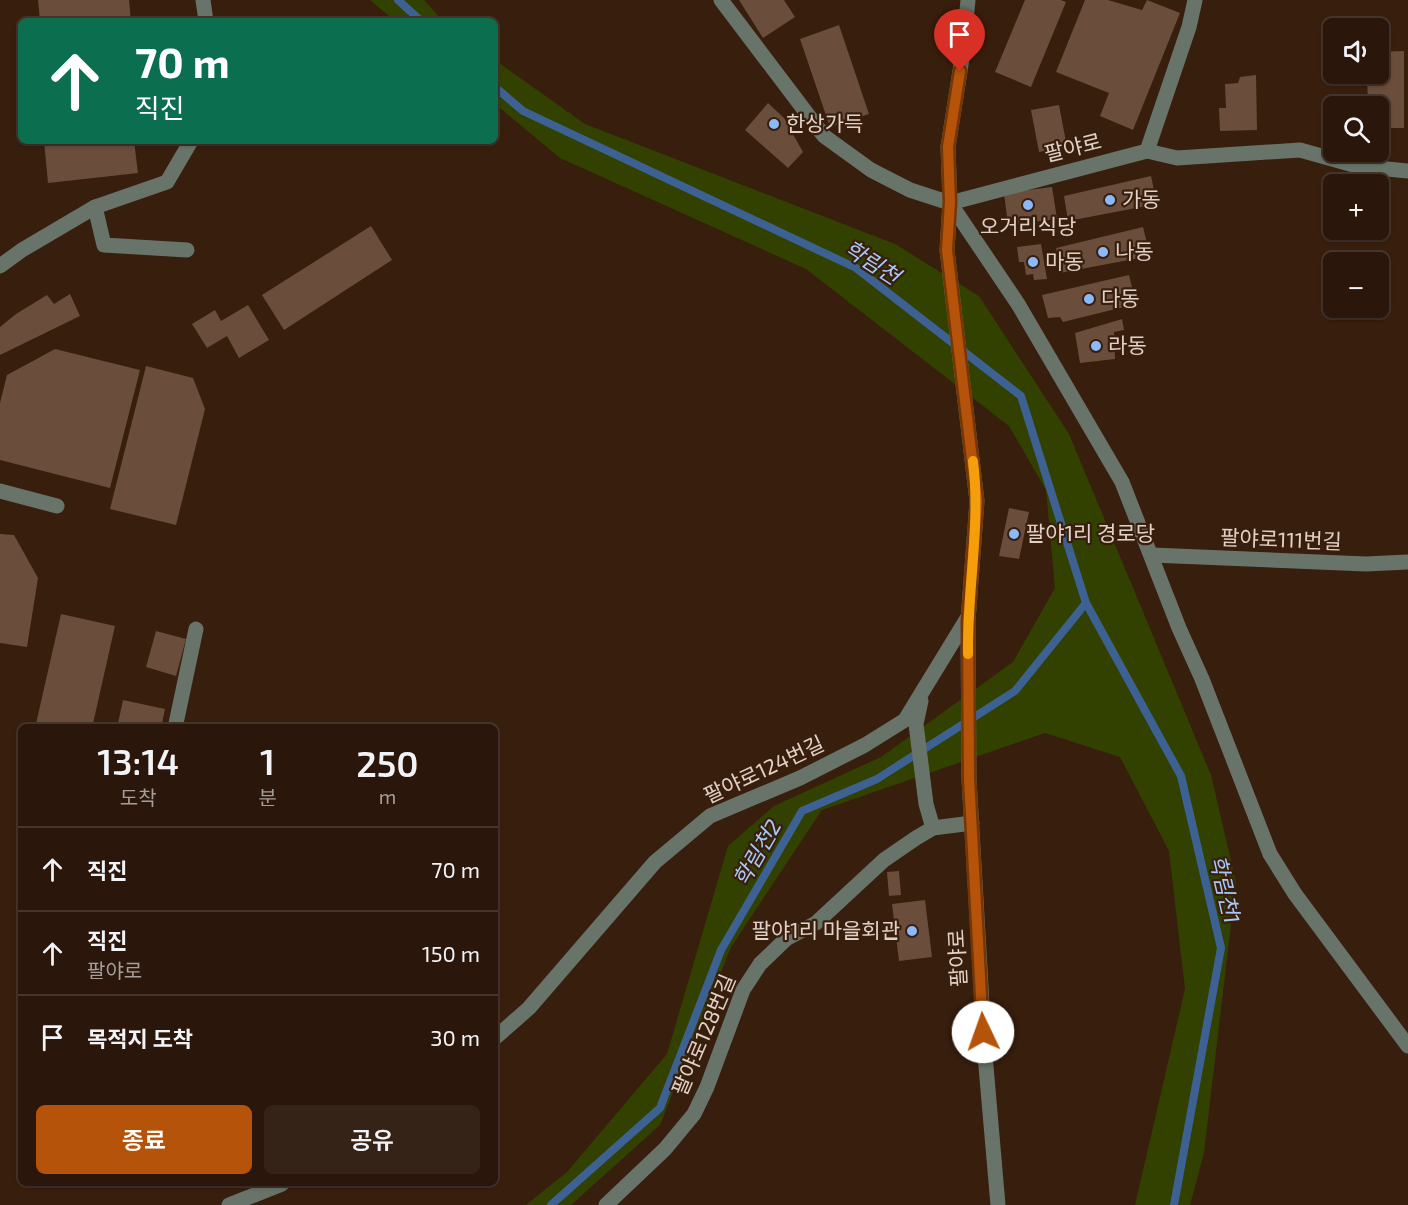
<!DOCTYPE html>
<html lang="ko">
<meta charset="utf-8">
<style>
body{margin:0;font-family:"Exo 2","Noto Sans KR",sans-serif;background:#362318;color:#f1f3f6;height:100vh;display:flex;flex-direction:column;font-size:22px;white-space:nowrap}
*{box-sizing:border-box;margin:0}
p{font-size:20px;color:#a59f9c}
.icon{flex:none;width:33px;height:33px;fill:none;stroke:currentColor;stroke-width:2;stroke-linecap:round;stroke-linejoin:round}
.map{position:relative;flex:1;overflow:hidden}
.drawer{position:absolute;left:18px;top:724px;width:480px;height:462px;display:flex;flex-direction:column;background:#2a160a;border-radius:9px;box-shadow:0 2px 4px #0004,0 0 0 2px #46352b}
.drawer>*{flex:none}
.hud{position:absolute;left:18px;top:18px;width:480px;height:126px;border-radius:9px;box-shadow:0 2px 4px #0004,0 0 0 2px #46352b;background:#0b6e4f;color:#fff;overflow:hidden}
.controls{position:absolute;left:1323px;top:18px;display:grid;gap:12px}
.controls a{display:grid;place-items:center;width:66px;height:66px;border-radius:9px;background:#2a160a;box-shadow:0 2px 4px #0004,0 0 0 2px #46352b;font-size:30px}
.pin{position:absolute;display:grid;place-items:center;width:51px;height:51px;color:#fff;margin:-62px -26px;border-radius:50% 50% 50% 0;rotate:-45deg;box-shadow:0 0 6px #0007}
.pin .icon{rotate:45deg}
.me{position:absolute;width:66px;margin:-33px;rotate:357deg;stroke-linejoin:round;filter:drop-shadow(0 0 4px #0008)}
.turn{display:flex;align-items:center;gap:21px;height:126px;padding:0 18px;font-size:27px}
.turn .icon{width:78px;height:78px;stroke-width:2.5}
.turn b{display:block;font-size:42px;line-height:51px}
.eta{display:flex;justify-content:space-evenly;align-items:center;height:102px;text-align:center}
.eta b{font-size:36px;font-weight:600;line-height:42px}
.primary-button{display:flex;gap:12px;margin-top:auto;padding:12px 18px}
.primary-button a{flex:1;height:69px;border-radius:9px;background:#b45309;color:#fff;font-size:24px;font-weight:600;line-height:69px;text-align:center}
.primary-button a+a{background:#362318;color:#f1f3f6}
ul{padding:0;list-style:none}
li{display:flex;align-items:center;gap:18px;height:84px;padding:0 18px;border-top:2px solid #46352b}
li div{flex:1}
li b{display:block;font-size:22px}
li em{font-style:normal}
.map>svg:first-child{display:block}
.green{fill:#324100}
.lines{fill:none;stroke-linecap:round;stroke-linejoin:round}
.stream{stroke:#3d6192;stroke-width:8}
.building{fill:#6a4d3b}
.minor{stroke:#687469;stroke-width:15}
.route-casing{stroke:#753606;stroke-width:15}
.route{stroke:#b45309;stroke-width:10}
.slow{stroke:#f59e0b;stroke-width:10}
.poi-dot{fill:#8bb9fc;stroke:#381e0d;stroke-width:2}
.labels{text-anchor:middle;stroke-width:4.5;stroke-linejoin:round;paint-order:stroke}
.poi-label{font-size:21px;fill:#e2d1c6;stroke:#381e0d;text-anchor:start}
.street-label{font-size:21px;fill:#e2d1c6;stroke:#381e0d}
.water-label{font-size:22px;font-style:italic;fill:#a8c8f5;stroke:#381e0d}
</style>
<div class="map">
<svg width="1408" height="1205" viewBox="0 0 1408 1205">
<rect width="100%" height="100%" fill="#381e0d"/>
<g class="green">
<path d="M370,0h54l19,21h-48z"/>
<path d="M495,60l90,64 310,120 84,52 90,138 142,341 25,107 -32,271 -14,52h-55l50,-216 -16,-138 -49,-94 -75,-24 -223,77 -91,137 -71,178 -89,80h-45l41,-33 100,-118 61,-208 46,-40 107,-49 132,-95 42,-74 -9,-98 -37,-64 -203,-157 -246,-111 -65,-54z"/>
</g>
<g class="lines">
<g class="stream">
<path d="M398,0l23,21"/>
<path d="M495,87l28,24 333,157 165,128 65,207 95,173 40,172 -47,257"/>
<path d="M551,1205l109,-97 61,-158 81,-139 75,-32 138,-88 71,-88"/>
</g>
</g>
<g class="building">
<path d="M38,0h91l2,21h-91z"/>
<path d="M739,0h45l11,17 -32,21z"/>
<path d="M1025,0h36l5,2 -35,85 -36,-15z"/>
<path d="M1085,0h23l34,10 5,-10 33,13 -47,117 -33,-14 9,-23 -53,-21z"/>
<path d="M839,25l30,89 -39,13 -30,-88z"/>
<path d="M1404,51v77h-26v-22h-10l-1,-32h11v-22z"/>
<path d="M1256,75l1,55 -37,1 -1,-23h7l-1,-24 13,-1 2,-6z"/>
<path d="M768,103l16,15 19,34 -15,16 -43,-38z"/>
<path d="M1059,105l8,42 -28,5 -8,-42z"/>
<path d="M44,141h90l4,32 -90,10z"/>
<path d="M1151,176l6,28 -89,17 -4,-25z"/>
<path d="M1052,187l5,32 -49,6 -4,-32z"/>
<path d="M371,226l21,34 -108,70 -22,-35z"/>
<path d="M1143,227l7,29 -90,17 -4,-25z"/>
<path d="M1041,244l6,35 -13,1 -1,-6 -7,1 -2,-13h-5l-2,-15z"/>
<path d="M1129,275l7,29 -73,18 -3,-5 -12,1 -6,-23z"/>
<path d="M70,294l10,22 -80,39v-28l16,-13 31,-19 7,9z"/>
<path d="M248,305l21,35 -30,18 -12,-22 -20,12 -15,-24 23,-14 6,11z"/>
<path d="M1122,319l2,11 -10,2 1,27 -35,4 -5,-30z"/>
<path d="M55,349l85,21 -30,118 -110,-28v-57l7,-28z"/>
<path d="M146,366l47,12 12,31 -29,116 -66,-16z"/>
<path d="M1009,508l20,4 -10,47 -20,-3z"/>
<path d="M0,534l14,1 24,43 -11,69 -27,-4z"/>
<path d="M61,614l54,12 -23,102h-57z"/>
<path d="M156,631l30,8 -10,37 -30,-9z"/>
<path d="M123,700l42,9 -4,19h-44z"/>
<path d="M899,871l2,24 -12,1 -2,-24z"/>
<path d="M925,900l7,57 -33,4 -7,-57z"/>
</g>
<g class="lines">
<g class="minor">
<path d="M203,0l3,21"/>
<path d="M721,0l103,136 47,34 39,20 40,13"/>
<path d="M968,0l-5,52 -15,95 2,56 -3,47 30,251 -9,120 1,158 16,276 13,150"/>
<path d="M1147,151l42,-124 6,-27"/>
<path d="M950,203l68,101 104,178 57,146 23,51 68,175 25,40 113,152"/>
<path d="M950,203l197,-52 30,7 123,-8 57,16 51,5"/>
<path d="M95,207l9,38 83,5"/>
<path d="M0,266l22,-16 73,-43 72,-25 24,-41"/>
<path d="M0,491l57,15"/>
<path d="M1152,555l214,9 42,-2"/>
<path d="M921,701l-5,23 10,80 7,24"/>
<path d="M175,728l21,-99"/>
<path d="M495,1038l34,-30 126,-146 55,-46 90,-38 65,-33 40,-25 63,-103"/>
<path d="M229,1205l53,-21"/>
<path d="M606,1205l59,-56 29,-35 13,-27 36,-97 17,-26 26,-25 30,-16 68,-63 32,-22 17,-10 39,-5"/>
</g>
</g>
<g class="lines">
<g class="route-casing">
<path id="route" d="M960,71l-12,76 2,55 -3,48 30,251 -9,120 1,158 14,253"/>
</g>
<use href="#route" class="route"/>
<path class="slow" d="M968,654c-1,-65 13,-129 5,-193"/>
</g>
<g class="poi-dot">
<circle cx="774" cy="124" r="6"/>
<circle cx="1110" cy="200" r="6"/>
<circle cx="1028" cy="205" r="6"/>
<circle cx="1103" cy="252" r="6"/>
<circle cx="1033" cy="262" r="6"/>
<circle cx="1089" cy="299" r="6"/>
<circle cx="1096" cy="346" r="6"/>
<circle cx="1014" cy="534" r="6"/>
<circle cx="912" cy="931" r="6"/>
</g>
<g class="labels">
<g class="poi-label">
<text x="786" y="131">한상가득</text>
<text x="1122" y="207">가동</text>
<text x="1028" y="234" text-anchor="middle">오거리식당</text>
<text x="1115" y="259">나동</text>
<text x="1045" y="269">마동</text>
<text x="1101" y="306">다동</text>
<text x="1108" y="353">라동</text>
<text x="1026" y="541">팔야1리 경로당</text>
<text x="900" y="938" text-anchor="end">팔야1리 마을회관</text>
</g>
<g class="street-label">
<text transform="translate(1073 148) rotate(-14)" y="7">팔야로</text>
<text transform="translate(1281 540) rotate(2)" y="7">팔야로111번길</text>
<text transform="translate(764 770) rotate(-25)" y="7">팔야로124번길</text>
<text transform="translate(958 958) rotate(-93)" y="7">팔야로</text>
<text transform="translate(704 1035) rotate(-67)" y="7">팔야로128번길</text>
</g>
<g class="water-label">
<text transform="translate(872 262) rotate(33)" y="8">학림천</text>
<text transform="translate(757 853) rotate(-60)" y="8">학림천2</text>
<text transform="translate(1225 889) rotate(77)" y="8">학림천1</text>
</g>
</g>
</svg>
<div class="controls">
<a><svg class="icon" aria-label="sound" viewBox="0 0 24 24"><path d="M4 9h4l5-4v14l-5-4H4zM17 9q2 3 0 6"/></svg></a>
<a><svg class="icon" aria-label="search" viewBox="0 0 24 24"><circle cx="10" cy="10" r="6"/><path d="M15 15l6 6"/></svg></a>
<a>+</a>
<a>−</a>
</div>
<div class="pin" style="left:960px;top:71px;background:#d93025"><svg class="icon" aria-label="arrive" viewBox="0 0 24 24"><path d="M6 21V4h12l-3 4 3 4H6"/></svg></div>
<svg class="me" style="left:983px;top:1032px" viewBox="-20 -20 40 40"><circle r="19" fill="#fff"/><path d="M0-13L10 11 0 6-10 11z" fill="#b45309"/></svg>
<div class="hud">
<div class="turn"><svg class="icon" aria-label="ahead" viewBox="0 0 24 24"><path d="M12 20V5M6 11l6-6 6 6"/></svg><div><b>70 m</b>직진</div></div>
</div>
<section class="drawer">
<div class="eta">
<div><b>13:14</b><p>도착</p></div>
<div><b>1</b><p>분</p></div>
<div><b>250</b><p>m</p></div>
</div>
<ul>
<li><svg class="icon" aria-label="ahead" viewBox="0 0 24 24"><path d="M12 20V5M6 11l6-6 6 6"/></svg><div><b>직진</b></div><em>70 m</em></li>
<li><svg class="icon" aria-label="ahead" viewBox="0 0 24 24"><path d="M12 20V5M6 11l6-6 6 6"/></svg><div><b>직진</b><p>팔야로</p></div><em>150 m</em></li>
<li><svg class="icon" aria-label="arrive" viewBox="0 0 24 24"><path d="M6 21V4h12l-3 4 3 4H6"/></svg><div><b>목적지 도착</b></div><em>30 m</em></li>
</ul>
<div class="primary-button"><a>종료</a><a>공유</a></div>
</section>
</div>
